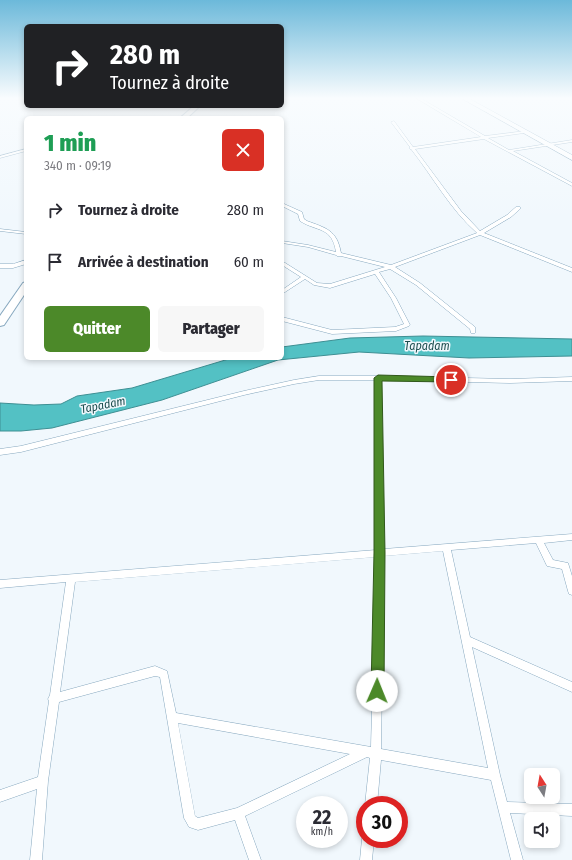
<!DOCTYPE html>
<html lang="fr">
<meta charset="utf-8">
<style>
body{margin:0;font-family:"Fira Sans Condensed",sans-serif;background:#f7f7f7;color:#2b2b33;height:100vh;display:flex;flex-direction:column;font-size:15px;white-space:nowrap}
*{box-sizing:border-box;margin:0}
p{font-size:13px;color:#7c7c81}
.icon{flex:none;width:22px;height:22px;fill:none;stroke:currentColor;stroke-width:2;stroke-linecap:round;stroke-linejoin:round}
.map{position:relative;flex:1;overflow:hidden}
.drawer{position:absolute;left:24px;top:116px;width:260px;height:244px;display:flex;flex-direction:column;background:#fff;border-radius:6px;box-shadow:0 2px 6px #0003}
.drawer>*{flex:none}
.guide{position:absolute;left:24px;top:24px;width:260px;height:84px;border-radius:6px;box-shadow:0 2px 6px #0003;background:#202124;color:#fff;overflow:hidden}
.needle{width:26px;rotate:349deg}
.tools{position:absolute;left:524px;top:768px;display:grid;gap:8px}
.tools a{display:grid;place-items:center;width:36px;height:36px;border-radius:6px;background:#fff;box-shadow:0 2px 6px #0003;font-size:20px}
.speed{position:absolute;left:296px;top:796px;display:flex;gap:8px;font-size:20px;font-weight:700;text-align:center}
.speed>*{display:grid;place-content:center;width:52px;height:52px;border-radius:50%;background:#fff;box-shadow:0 2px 6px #0003;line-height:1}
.speed small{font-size:10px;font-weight:400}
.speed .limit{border:6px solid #d22;background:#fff;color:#111}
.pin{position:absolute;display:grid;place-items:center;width:34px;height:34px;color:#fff;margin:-17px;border:2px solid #fff;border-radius:50%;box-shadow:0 1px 4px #0007}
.me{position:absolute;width:44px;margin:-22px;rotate:1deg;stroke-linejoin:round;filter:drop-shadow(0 0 3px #0008)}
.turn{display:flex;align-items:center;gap:14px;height:84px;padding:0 20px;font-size:18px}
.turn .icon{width:52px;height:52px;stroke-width:2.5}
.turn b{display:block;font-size:28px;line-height:34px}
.round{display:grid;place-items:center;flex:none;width:42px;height:42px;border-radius:6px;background:#f7f7f7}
.headline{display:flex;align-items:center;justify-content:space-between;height:68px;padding:0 20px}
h1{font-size:24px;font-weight:800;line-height:30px;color:#1e9e55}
.cta{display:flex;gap:8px;margin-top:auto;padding:8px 20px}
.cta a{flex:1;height:46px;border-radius:6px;background:#4c8929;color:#fff;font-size:16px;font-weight:800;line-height:46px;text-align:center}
.cta a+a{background:#f7f7f7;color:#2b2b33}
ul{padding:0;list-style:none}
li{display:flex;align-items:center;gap:12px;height:52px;padding:0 20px}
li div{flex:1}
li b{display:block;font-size:15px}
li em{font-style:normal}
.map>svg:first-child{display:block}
.water{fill:#53c1c4;stroke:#3e8f93}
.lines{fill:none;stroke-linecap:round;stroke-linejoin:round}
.minor-casing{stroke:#87a8bf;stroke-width:1}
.primary-casing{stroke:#87a8bf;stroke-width:1}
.trunk-casing{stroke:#87a8bf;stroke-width:2}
.minor{fill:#fff;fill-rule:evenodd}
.primary{fill:#fff;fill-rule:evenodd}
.trunk{fill:#fff;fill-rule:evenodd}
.route{fill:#4c8929;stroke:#31591b}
.labels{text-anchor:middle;stroke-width:3;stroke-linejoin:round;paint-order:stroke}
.water-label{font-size:12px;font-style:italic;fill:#1c4d4e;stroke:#f1f8fd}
</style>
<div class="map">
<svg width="572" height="860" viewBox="0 0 572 860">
<rect width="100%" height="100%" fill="#f1f8fd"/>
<path class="water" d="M423,336l149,3v17l-103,2 -110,-6 -81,8 -116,40 -110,28 -31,3h-21v-28l34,2 27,-1 16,-8 55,-8 100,-30h50v-11l68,-9z"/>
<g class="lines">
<g class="minor-casing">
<g id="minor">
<path d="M416,98h4l65,38 40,-5v2h-1l-36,5 21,12 63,-10v2l-59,9 59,32v3l-88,-47 -69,10 46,62 19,20 27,-16 9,-8h4v2l-9,8 -27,16 88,35v4l-92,-37 -85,32 25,16 55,44v6h-4l-1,-4 -54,-44 -26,-16 -11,3 17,26 14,27 -1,1 -13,5 -64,3 -50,-13v-4l50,13 63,-3 9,-3 -13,-26 -16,-24 -45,14 -16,-3 -9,-6 -23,15v-4l19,-13 -19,-12v-4l35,22 13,1 55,-17 -44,-11h-4l-1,-1 -28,-8 -26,-4v-2l26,4 28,7c-4,-26 -19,-20 -36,-31l-2,-7 -16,-8v-3l20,9 2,7 3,2c19,7 30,9 34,32l50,12 86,-32c-27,-24 -44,-56 -66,-84h-1v-2l-19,-25 3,-1 19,26 68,-10z"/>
<path d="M26,149v2l-26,7v-2z"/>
<path d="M0,229l26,3v2l-26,-3z"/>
<path d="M26,260v4l-13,4h-13v-4h13z"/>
<path d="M319,376h59l132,3 62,-2v4l-62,2 -129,-3 3,169 188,-15v6l-28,3 9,17 15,3 4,13v19l-3,-1 -1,-3 -6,-22 -15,-3 -11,-23 -85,7 19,87 102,45v10l-100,-45 28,128 7,27 65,2v12l-62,-3 13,47h-12l-20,-80 -110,-20 -4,45h-12l5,-47 -3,-1 -122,59 16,44h-12l-14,-40 -37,10 -9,-3 -5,-9 -24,-141 -5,-1 -96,26 -11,79 -6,79h-12l7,-71 -37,13v-12l38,-13 11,-76 -1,-2 2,-4 16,-113 -66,6v-8l376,-30 -1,-170h-56l-25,4 -50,11 -223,57 -21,3v-6l21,-3 223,-55 50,-11zM443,551l45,217 -107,-19 3,-193zM376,557l-5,190 -195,-34 -9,-42 -12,-5 -95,26 15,-110zM178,723l172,31 -113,54 -39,10 -3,-2z"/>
<path d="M365,834v5h9l-2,21h-12l2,-21z"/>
</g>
</g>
<g class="primary-casing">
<path id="primary" d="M461,98h7l104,57v5z"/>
</g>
<g class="trunk-casing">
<g id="trunk">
<path d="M194,106h6l-13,12h-7z"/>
<path d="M26,282v10l-22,33 -4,1v-10l23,-33z"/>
</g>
</g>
<use href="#minor" class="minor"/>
<use href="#primary" class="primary"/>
<use href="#trunk" class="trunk"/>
</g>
<linearGradient id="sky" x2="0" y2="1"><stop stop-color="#6cb9da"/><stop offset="0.45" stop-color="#f9fcfe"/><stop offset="1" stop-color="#f9fcfe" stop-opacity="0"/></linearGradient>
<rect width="572" height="218" fill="url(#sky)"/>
<path class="route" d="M378,375l73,2 4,3 -4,2 -69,-1 3,172 -1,138 -2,5 -5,2 -4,-2 -2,-5 3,-138v-175z"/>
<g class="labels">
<g class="water-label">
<text x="427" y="350">Tapadam</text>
<text transform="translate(103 405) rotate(-11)" y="4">Tapadam</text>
</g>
</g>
</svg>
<div class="tools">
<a><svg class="needle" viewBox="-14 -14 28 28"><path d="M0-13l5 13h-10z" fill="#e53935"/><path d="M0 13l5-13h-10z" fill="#7c7c81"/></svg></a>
<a><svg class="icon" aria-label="sound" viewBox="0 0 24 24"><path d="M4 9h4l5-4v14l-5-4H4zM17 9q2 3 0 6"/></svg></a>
</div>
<div class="speed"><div>22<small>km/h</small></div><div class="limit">30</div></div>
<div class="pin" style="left:451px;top:380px;background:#d93025"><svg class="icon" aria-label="arrive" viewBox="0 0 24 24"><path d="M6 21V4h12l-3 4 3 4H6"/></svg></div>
<svg class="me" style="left:377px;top:691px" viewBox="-20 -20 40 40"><circle r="19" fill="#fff"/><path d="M0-13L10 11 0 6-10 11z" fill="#4c8929"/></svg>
<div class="guide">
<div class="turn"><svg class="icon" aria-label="right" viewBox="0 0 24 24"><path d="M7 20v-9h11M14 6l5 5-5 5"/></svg><div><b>280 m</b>Tournez à droite</div></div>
</div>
<section class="drawer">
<div class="headline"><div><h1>1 min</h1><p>340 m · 09:19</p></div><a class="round" style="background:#d93025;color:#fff"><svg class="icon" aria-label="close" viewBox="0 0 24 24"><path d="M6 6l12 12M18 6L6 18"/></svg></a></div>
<ul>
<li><svg class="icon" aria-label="right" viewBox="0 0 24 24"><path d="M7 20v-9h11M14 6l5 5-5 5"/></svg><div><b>Tournez à droite</b></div><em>280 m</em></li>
<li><svg class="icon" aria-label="arrive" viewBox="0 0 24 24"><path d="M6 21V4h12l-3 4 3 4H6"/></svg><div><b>Arrivée à destination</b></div><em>60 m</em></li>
</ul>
<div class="cta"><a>Quitter</a><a>Partager</a></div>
</section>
</div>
